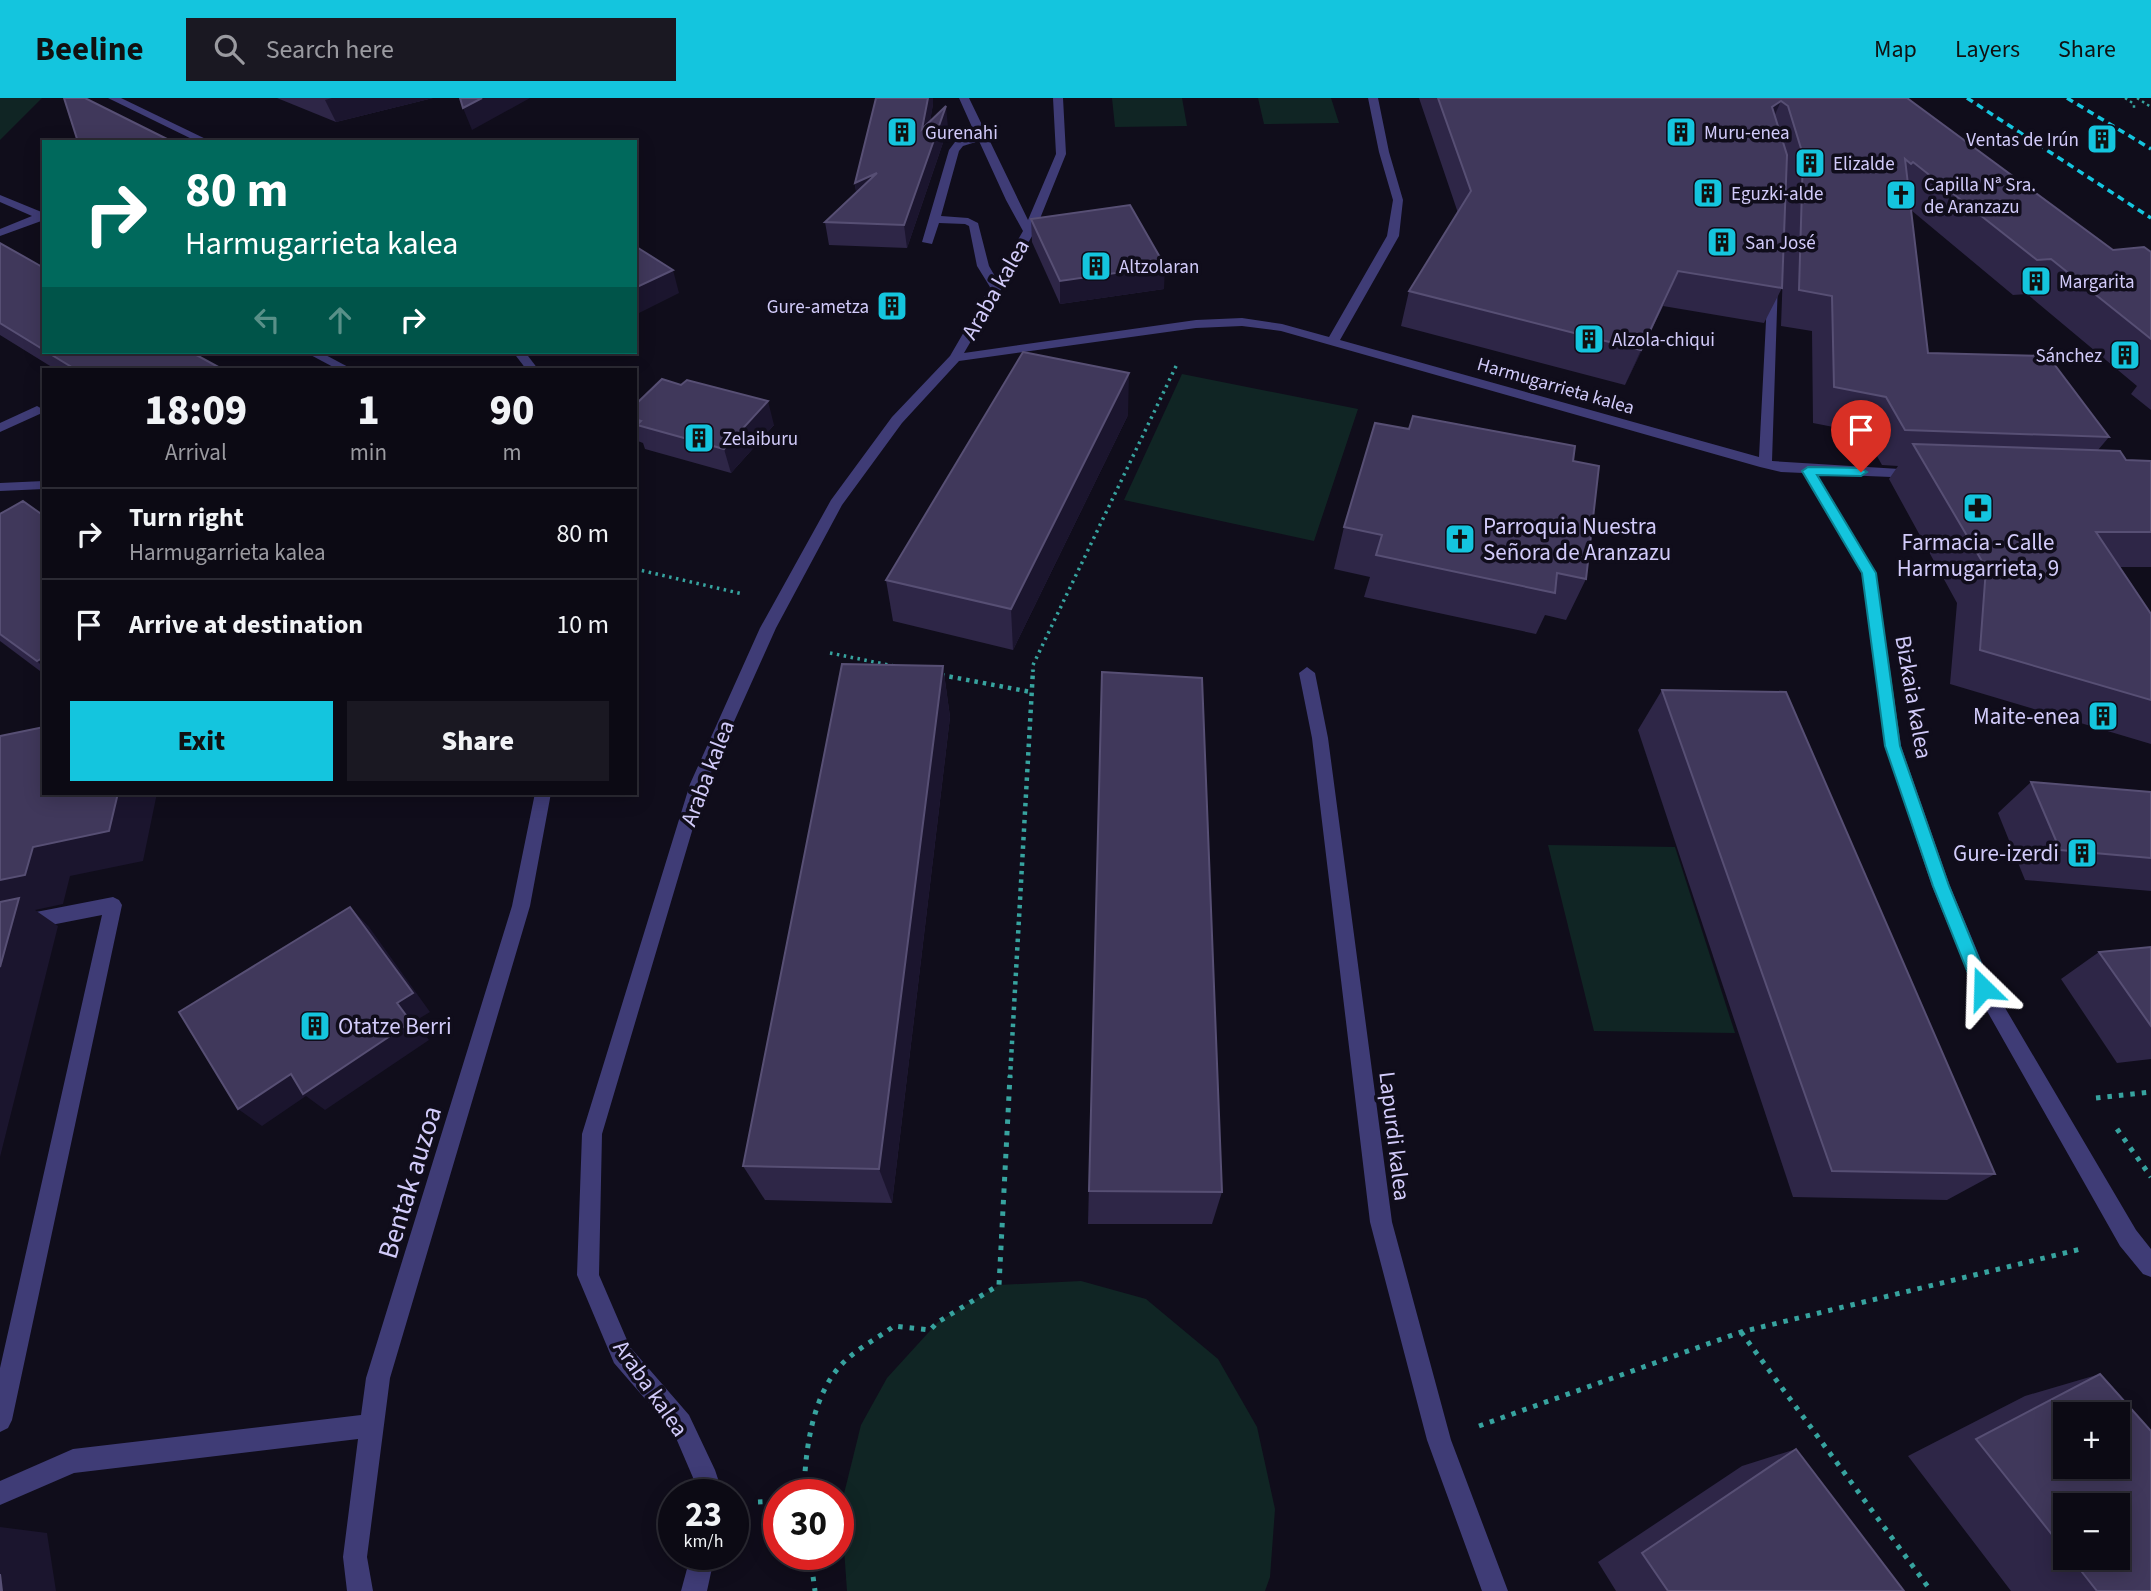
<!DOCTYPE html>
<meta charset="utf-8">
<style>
body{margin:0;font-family:"Source Sans 3",sans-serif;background:#1a1822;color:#f1f3f6;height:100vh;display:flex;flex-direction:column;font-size:26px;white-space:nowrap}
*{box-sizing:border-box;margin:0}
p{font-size:23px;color:#9a9aa0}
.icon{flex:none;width:38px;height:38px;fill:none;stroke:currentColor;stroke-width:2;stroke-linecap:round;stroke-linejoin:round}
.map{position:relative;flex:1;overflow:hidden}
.side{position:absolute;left:42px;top:270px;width:595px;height:427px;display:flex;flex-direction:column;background:#0c0a14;border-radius:0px;box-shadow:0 4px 18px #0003,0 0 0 2px #2c2b34}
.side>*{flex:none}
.guide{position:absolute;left:42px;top:42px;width:595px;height:214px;border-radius:0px;box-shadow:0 4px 18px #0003,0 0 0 2px #2c2b34;background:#00695c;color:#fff;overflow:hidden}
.controls{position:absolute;left:2053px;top:1304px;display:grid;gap:14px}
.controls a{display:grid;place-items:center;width:77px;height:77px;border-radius:0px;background:#0c0a14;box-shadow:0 4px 18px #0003,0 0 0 2px #2c2b34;font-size:35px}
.speed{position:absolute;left:658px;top:1381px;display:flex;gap:14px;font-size:35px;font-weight:700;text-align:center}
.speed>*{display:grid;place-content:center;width:91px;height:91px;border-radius:50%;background:#0c0a14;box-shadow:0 4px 18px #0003,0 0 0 2px #2c2b34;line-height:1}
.speed small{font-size:18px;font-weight:400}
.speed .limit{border:10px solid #d22;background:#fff;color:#111}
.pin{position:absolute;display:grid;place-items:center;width:60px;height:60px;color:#fff;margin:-72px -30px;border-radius:50% 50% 50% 0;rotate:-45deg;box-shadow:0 0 7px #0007}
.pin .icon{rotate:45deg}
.me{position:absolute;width:77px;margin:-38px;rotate:338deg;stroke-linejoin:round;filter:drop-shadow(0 0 5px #0008)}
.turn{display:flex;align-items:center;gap:24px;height:147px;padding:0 28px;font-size:32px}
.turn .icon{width:91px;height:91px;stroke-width:2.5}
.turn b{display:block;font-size:49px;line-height:60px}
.lanes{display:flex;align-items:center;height:66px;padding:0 28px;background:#0003;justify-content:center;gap:35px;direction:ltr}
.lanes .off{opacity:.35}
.eta{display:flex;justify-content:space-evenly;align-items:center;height:119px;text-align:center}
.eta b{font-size:42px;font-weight:800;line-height:49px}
.action{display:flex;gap:14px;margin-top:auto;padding:14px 28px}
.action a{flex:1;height:80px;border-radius:0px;background:#14c5de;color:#111;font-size:28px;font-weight:800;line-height:80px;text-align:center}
.action a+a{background:#1a1822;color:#f1f3f6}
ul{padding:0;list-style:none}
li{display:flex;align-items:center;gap:21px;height:91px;padding:0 28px;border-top:2px solid #2c2b34}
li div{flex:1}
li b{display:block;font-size:26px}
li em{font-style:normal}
header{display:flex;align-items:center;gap:42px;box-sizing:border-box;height:98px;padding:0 35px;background:#14c5de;color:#111}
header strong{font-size:33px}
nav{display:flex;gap:38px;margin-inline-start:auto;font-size:24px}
.search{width:490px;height:63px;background:#1a1822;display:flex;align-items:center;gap:18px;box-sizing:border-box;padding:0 24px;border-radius:0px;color:#9a9aa0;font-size:26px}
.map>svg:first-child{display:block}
.green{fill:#102524}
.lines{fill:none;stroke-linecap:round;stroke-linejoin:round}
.path-far3{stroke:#37a39f;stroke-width:2.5;stroke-dasharray:2.5 3.5;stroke-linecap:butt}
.path-far2{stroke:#37a39f;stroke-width:3.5;stroke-dasharray:2.5 4.5;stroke-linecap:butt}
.path-far1{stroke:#37a39f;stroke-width:4.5;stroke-dasharray:3.5 5;stroke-linecap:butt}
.path{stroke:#37a39f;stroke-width:5;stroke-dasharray:4.5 7;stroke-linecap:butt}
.minor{fill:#3f3c76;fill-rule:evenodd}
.rail{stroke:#14c5de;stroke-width:3.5;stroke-dasharray:7 5;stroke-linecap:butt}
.wall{fill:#2e2647;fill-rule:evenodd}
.shaded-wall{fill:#1b152e}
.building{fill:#40385b;stroke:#574f74;stroke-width:2;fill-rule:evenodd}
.route{fill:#14c5de;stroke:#0d8090;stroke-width:2}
.labels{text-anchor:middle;stroke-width:7;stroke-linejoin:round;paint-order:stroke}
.far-poi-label{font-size:19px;fill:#d2cbfa;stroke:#100d1b;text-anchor:start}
.far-street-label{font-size:19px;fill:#d2cbfa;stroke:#100d1b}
.street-label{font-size:23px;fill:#d2cbfa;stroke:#100d1b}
.poi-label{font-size:23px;fill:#d2cbfa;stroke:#100d1b;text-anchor:start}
.near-street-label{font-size:28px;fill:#d2cbfa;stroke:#100d1b}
</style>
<header>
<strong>Beeline</strong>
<div class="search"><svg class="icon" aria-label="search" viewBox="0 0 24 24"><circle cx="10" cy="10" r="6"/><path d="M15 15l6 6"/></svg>Search here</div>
<nav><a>Map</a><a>Layers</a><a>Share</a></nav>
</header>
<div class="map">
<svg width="2151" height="1493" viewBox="0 0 2151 1493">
<rect width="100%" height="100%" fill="#100d1b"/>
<g class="green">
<path d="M0,0h42l-42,42z"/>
<path d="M1112,0h70l5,28 -72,1z"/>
<path d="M1258,0h73l8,25 -75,1z"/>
<path d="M1182,276l176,35 -44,132 -190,-41z"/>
<path d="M1548,747l127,2 60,186 -141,-2z"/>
<path d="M1081,1183l65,18 72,60 39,68 18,82 -5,68 -5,14h-418l-6,-85 20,-81 26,-47 51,-56 61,-37z"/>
</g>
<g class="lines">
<g class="path-far3">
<path d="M2125,0l9,6v5"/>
<path d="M2137,0l14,9"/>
</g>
<g class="path-far2">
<path d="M635,471l108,25"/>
<path d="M830,555l64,13"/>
<path d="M1033,574v-7l145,-303"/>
</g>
<g class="path-far1">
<path d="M941,577l90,17"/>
<path d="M1010,980l23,-408"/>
</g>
<g class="path">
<path d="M2096,1000l55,-6"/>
<path d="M2117,1031l34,48"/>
<path d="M1741,1234l190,259"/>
<path d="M1479,1328l262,-94 344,-84"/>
<path d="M804,1396c1,-43 8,-102 41,-133 15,-14 33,-23 49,-35l36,4 8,-8 61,-37 11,-209"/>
<path d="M758,1404l21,-1"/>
<path d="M810,1456l5,37"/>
</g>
<g class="minor">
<path d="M108,0h13l91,44h-14z"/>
<path d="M959,0h10l59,122 28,-66 -3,-56h10l3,56 -31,77 -71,122 232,-33 46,-2 40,6 47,13 58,-101 6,-36 -14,-48 -11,-54h10l11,54 14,48 -4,36 -59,104 419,117 9,-175 10,-2 -6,181 144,9 7,4 -7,4 -99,-4 59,99 25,173 49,140 41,98 145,246 15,19v28l-8,-3 -23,-28 -146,-258 -42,-102 -47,-140 -23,-173 -59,-100 -22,-1 -21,-5 -479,-136 -39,-5 -46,2 -237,33 -57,62 -60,82 -66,123 -70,156 -104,350 -3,141 31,72 59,68 26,55 3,9v15h-24v-14l-21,-49 -59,-68 -37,-88 5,-141 108,-350 70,-156 71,-128 61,-83 58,-61 40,-69 -13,-21 -8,-40 -4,-2 -26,-1 -7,21 -10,-2 27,-92 6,-8 21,-6zM979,43l27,59 17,31 -27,47 -7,-12 -11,-43 -10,-5 -27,-2 18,-65 4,-5z"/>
<path d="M0,97l44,18v7l-44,16v-7l32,-13 -32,-14z"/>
<path d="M305,254h15l32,17h-15z"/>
<path d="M513,254h12l13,17h-12z"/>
<path d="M37,308l7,4 -2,3 -42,19v-9z"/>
<path d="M44,383v8l-44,2v-8z"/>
<path d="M1307,569l8,6 13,65 64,484 59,218 57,151h-26l-55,-151 -57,-218 -58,-484 -13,-65z"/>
<path d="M535,695h16l-21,113 -140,472 -23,179 6,34h-26l-4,-34 15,-118 -284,34 -74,32v-24l73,-32 288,-34 5,-37 146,-472z"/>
<path d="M113,799l6,3 3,5 -110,515 -4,8 -8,4v-64l102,-453 -102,20v-16z"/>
<path d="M691,1456h24l-8,37h-26z"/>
</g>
<g class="rail">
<path d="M1967,0l184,120"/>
<path d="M2067,0l84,51"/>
</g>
</g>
<g class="wall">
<path d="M277,0h156l-97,24z"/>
<path d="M876,0h57v6l-3,17 18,7 -41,120 -78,-3 -4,-23 31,-30 -1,-9z"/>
<path d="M1419,0h488l206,152 38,2v158l-20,-16 6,-8 -110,-92 -14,1 -102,-85 17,143 181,84 -11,13 28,10 25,1v106h-31l31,133v44l-201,-60 7,-81 -68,-124 9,-13 -16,-1 -18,-32 -51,-10 -1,-92 -31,-5 5,-139 -4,101 -18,35 -101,-17 -38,79 -224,-59 8,-35 49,-78z"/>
<path d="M1031,121l133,70 -104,15 -28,-62z"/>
<path d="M0,145l44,25v84h147l31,17h-167l-55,-34z"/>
<path d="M635,307l139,20 -43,48 -86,-24 -2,-6 -8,-3z"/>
<path d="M1128,317l-115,235 -120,-29 -7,-41z"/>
<path d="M1573,363l13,118 -20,41 -21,-5 -9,19 -172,-37 6,-20 -36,-8 10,-42z"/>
<path d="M0,416l44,2v158l-44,-33z"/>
<path d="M943,568l7,51 -58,486 -127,-3 -22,-34z"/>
<path d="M1102,574l120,520 -10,32h-124z"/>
<path d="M1662,592l333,484 -48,26 -154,-3 -155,-467z"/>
<path d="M2031,684l120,10v99l-126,-11 -27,-67z"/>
<path d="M2151,849v112l-34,4 -56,-84 38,-27z"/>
<path d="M2100,1276l51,217h-140l-103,-135 117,-60zM2065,1407l53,53h-53z"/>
<path d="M1796,1351l108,142h-288l-18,-29 144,-96z"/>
</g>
<g class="shaded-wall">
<path d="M332,0h101l-97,24 -11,-22z"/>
<path d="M482,0h48l-58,32 -9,-22z"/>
<path d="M928,0h5v6l-8,47 -3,-22z"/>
<path d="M1781,3l-15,34 6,-28z"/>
<path d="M946,8l2,22 -41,120 -3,-23z"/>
<path d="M877,75l-19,33 -3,-23z"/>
<path d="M1165,168l-1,23 -104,15v-23z"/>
<path d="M673,172l6,23 -44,22v-27z"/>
<path d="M1678,173l-15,35 -38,79 16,-35z"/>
<path d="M1129,275l-1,42 -115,235 -2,-41z"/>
<path d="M768,303l6,24 -43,48 -7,-24z"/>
<path d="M44,559v11l-7,-7z"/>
<path d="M943,568l7,51 -58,486 -13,-34z"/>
<path d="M118,695h39l-14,68 -73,15 -7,28 -28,6 23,16 -58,231v-277l33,-33z"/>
<path d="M350,809l19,20 61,85 -15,9 14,19 -104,70 -19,-14 -44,30 -24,-17 159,-106z"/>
<path d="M0,1429l47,6 9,58h-54l-2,-17z"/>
</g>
<g class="building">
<path d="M64,0h21l86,43 -93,1z"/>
<path d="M460,0h22l-19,10z"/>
<path d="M876,0h52l-6,31 24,-23 -42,119 -79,-3 52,-49 -22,10z"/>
<path d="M1438,0h469l206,152 31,-3 7,5v87l-100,-80 -14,1 -124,-98 -2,2 -6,-5 23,194 120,3 61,81 -204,-7 -19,-33 -52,-10 -2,-91 -33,-6 4,-135 -15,-49 -7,-5 -9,6 15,48 -5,133 -104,-17 -37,79 -232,-59 62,-100z"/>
<path d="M1130,107l35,61 -105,15 -29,-62z"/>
<path d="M0,145l44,25v82l-44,-27z"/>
<path d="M635,148l38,24 -38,18z"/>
<path d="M47,254h144l31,17h-147z"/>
<path d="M1023,254l106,21 -118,236 -125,-29z"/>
<path d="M662,281l19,6 6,-5 81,21 -44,48 -87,-24 4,-4 -6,-2v-14z"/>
<path d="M1413,318l162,30 -2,15 26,5 -13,113 -29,-6 -2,20 -179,-38 6,-20 -38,-8 31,-104 34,6z"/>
<path d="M1913,346l207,7 6,9 25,1v71h-55l55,82v86l-171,-50 6,-82z"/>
<path d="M23,403l21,15v141l-7,4 -37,-27v-120z"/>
<path d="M842,566l101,2 -64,503 -136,-3z"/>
<path d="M1102,574l100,6 20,514 -133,-1z"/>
<path d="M1662,592l124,2 209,482 -163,-3z"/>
<path d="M44,629v66h74l-9,38 -76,16 -8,28 -25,5v-144z"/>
<path d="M2031,684l120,10v66l-91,-8z"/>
<path d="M19,800l-19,69v-65z"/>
<path d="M350,809l63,86 -16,10 14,19 -108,72 -12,-20 -53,35 -59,-97z"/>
<path d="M2151,849v79l-52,-74z"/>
<path d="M2100,1276l51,57v160h-54l-26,-33h47v-53h-53v46l-89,-112zM2065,1316h53v52h-53z"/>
<path d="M1796,1351l108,142h-236l-26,-38z"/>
<path d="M0,1476l2,17h-2z"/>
</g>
<path class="route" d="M1808,369l53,1 6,4 -6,4 -44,-1 59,98 24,173 49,140 42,102 -2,5 -6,3 -6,-3 -3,-5 -41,-102 -48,-140 -23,-173 -60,-102z"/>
<defs>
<g id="building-square" transform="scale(1.575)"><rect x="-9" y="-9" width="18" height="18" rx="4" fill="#14c5de" stroke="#100d1b"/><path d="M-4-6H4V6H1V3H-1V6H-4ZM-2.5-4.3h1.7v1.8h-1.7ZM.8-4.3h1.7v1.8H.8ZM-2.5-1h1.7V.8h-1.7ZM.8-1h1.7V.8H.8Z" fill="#111"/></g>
<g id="church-square" transform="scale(1.575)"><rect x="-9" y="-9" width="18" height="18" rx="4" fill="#14c5de" stroke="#100d1b"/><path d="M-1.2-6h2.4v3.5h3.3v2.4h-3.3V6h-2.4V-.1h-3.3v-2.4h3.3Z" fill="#111"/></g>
<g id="pharmacy-square" transform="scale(1.575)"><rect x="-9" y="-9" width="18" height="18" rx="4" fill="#14c5de" stroke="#100d1b"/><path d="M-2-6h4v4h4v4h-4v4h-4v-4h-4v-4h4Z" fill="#111"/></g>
</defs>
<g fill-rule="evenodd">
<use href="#building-square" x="902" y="34"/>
<use href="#building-square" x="1681" y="34"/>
<use href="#building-square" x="2102" y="41"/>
<use href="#building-square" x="1810" y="65"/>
<use href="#building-square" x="1708" y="95"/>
<use href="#church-square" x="1901" y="97"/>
<use href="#building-square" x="1722" y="144"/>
<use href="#building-square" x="1096" y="168"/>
<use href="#building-square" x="2036" y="183"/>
<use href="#building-square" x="892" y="208"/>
<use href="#building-square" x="1589" y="241"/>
<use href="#building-square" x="2125" y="257"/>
<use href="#building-square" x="699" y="340"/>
<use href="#pharmacy-square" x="1978" y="410"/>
<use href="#church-square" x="1460" y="441"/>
<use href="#building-square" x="2103" y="618"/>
<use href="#building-square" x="2082" y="755"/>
<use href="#building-square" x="315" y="928"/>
</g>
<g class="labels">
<g class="far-poi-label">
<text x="925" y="41">Gurenahi</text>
<text x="1704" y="41">Muru-enea</text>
<text x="2079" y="48" text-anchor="end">Ventas de Irún</text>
<text x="1833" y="72">Elizalde</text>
<text x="1924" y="93">Capilla Nª Sra.<tspan x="1924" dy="22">de Aranzazu</tspan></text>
<text x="1731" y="102">Eguzki-alde</text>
<text x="1745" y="151">San José</text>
<text x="1119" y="175">Altzolaran</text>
<text x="2059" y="190">Margarita</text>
<text x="869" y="215" text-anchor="end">Gure-ametza</text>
<text x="1612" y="248">Alzola-chiqui</text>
<text x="2102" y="264" text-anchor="end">Sánchez</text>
<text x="722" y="347">Zelaiburu</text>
</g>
<g class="far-street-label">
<text transform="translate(1556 287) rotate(16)" y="7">Harmugarrieta kalea</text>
</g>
<g class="street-label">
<text transform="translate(995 191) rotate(-60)" y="8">Araba kalea</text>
<text transform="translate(1914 599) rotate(80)" y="8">Bizkaia kalea</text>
<text transform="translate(707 675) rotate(-69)" y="8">Araba kalea</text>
<text transform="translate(1395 1038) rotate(83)" y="8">Lapurdi kalea</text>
<text transform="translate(651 1290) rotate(55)" y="8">Araba kalea</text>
</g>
<g class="poi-label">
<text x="1483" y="436">Parroquia Nuestra<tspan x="1483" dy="26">Señora de Aranzazu</tspan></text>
<text x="1978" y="452" text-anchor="middle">Farmacia - Calle<tspan x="1978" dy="26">Harmugarrieta, 9</tspan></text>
<text x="2080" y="626" text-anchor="end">Maite-enea</text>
<text x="2059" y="763" text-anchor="end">Gure-izerdi</text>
<text x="338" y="936">Otatze Berri</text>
</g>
<g class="near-street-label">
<text transform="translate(409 1084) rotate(-73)" y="10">Bentak auzoa</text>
</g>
</g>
</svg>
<div class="controls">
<a>+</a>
<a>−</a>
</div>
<div class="speed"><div>23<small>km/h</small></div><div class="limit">30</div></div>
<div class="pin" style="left:1861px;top:374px;background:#d93025"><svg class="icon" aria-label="arrive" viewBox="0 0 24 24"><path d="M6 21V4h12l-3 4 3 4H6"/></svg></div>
<svg class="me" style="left:1983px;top:890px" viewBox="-20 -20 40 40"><path d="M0-17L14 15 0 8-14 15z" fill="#14c5de" stroke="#fff" stroke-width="4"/></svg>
<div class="guide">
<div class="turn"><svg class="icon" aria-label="right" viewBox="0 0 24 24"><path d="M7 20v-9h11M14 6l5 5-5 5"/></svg><div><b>80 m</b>Harmugarrieta kalea</div></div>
<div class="lanes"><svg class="icon off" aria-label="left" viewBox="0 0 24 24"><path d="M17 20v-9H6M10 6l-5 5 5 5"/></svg><svg class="icon off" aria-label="ahead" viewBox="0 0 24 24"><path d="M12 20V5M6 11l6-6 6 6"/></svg><svg class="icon" aria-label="right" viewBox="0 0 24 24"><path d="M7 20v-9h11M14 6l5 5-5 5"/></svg></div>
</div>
<section class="side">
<div class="eta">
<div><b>18:09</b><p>Arrival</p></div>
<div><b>1</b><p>min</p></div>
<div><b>90</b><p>m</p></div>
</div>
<ul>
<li><svg class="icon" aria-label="right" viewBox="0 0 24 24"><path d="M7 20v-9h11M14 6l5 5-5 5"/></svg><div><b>Turn right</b><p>Harmugarrieta kalea</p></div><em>80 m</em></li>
<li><svg class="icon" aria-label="arrive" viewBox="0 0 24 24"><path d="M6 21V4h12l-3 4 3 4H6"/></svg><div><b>Arrive at destination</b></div><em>10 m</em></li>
</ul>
<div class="action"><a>Exit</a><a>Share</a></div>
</section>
</div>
